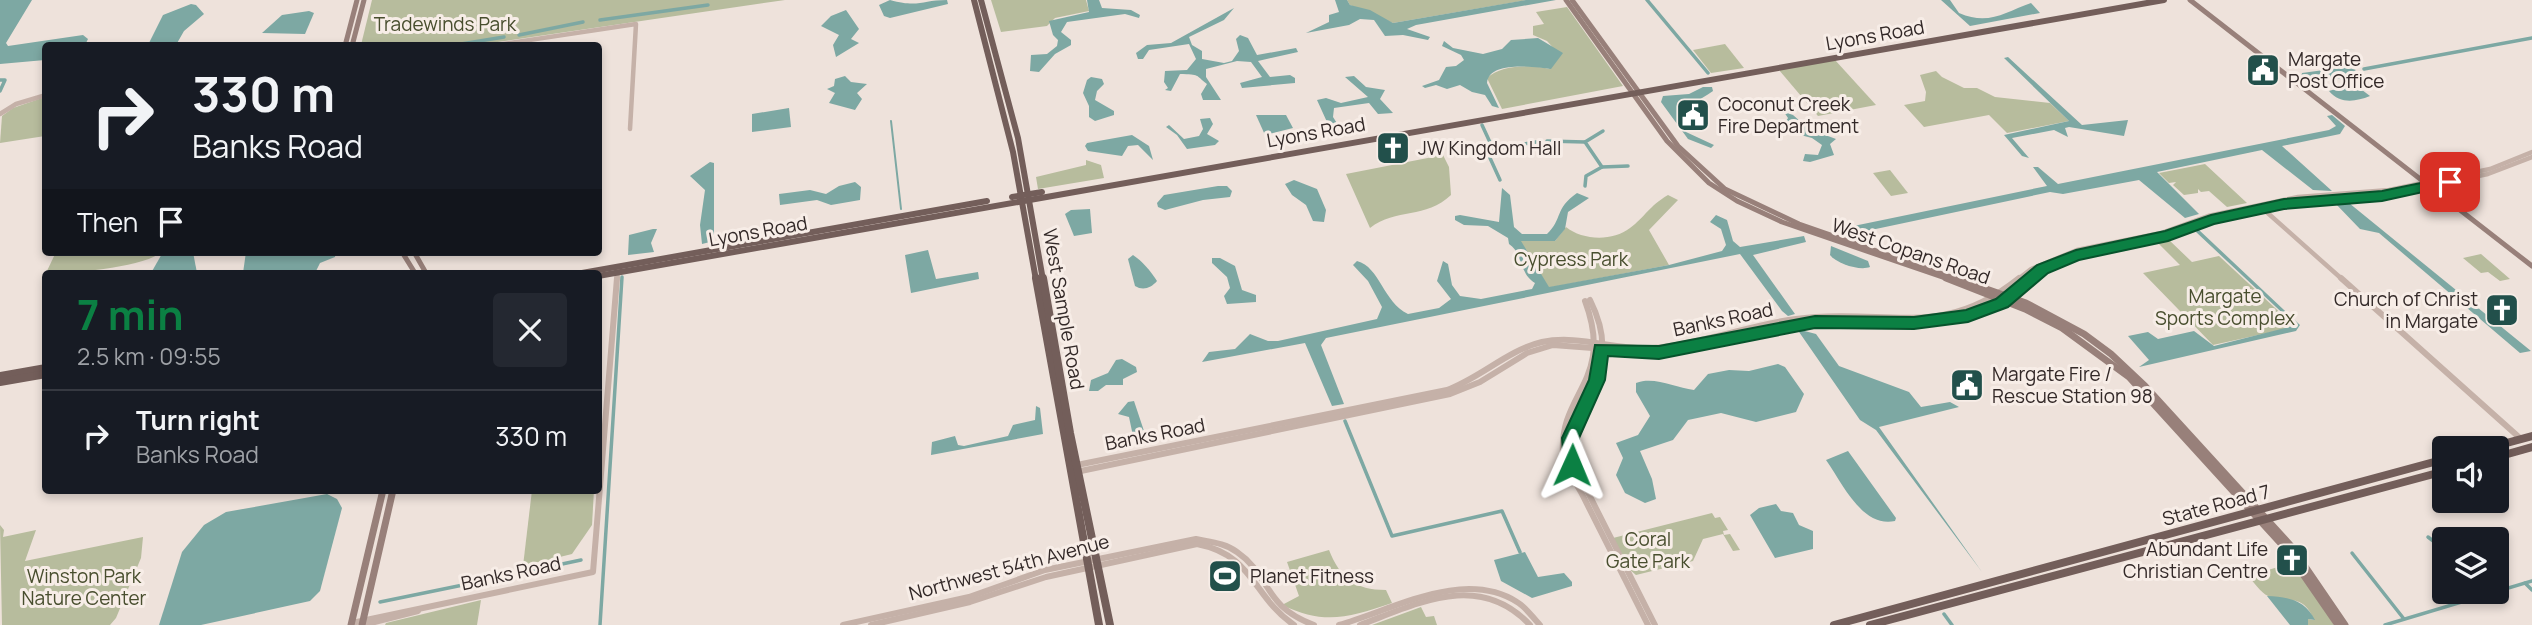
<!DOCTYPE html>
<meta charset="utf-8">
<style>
body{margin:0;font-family:Manrope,sans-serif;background:#242831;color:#f1f3f6;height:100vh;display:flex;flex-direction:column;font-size:26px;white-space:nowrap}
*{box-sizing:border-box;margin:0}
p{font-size:23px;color:#9ea1a6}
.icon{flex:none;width:38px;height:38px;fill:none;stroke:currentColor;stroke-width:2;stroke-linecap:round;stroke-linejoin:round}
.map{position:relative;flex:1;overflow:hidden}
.drawer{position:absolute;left:42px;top:270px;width:560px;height:224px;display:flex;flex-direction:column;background:#171b24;border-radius:7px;box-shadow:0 4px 10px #0003}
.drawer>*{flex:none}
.guide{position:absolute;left:42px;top:42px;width:560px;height:214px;border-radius:7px;box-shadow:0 4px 10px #0003;background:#171b24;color:#f1f3f6;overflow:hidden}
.tools{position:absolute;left:2432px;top:436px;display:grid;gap:14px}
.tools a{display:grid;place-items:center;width:77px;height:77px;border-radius:7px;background:#171b24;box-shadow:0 4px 10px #0003;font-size:35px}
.pin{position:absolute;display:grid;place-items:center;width:60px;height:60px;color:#fff;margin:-30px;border-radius:14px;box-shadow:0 4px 10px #0006}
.me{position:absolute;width:77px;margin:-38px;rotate:1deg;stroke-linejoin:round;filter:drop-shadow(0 0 5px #0008)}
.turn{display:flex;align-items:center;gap:24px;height:147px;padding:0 35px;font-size:32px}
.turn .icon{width:91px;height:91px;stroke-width:2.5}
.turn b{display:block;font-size:49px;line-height:60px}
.then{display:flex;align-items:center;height:66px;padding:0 35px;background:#0003;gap:14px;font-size:26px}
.round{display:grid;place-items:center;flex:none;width:74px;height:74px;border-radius:7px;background:#242831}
.headline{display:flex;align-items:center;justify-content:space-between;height:119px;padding:0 35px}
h1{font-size:42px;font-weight:700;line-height:52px;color:#0b8043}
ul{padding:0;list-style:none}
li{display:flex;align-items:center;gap:21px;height:91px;padding:0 35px;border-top:2px solid #363941}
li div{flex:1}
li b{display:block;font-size:26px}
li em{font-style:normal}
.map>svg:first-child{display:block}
.green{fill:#b7bc9d}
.water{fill:#7da8a3}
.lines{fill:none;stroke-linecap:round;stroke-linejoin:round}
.stream{stroke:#7da8a3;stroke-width:2}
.canal{stroke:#7da8a3;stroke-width:3.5}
.tertiary-far1{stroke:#c5b1a8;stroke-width:4.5}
.tertiary{stroke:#c5b1a8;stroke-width:6}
.secondary-far1{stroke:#98807a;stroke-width:5}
.secondary{stroke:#98807a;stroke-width:7}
.primary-far1{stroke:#735e5a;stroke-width:6}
.primary{stroke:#735e5a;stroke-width:8}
.route{fill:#0b8043;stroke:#07532c;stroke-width:2}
.labels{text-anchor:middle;stroke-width:6;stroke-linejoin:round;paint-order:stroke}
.park-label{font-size:19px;fill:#484e2e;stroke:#f7ede7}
.street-label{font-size:19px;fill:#332928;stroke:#f7ede7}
.poi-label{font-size:19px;fill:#332928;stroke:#f7ede7;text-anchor:start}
</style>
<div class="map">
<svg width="2532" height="625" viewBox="0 0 2532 625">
<rect width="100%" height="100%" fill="#eee2db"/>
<g class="green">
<path d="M372,0h413l-308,45h-116z"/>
<path d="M991,0h95l3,11 -34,7 -8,8 -46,6z"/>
<path d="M1347,0h180l-134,23 -43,-18z"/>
<path d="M1567,7l56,79 -121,23 -15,-31c13,-13 45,-14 62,-9l8,-17 -10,-11 -14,-6v-9l11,-2 -8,-12z"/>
<path d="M1725,44l19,24 -33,5 -18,-23z"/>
<path d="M1835,60l41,45 -58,11 -39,-46z"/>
<path d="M1936,71l6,6 22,11h13l18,9 55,6 19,18 -62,12 -18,-18 -65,12 -20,-22 21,-4 1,-9 -6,-17z"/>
<path d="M45,97v39l-45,7 2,-27 11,-8z"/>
<path d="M1443,155l6,12 2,28c-25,24 -55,13 -81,33l-24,-54z"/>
<path d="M1086,160l15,5 3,13 -66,11 -2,-12 50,-12z"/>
<path d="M2205,164l42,39 -20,4 -18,-16 -8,1 -3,-3v4l-14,2 -11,-10 3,-3 -7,1 -10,-10z"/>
<path d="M1890,170l18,23 -17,3 -18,-23z"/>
<path d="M1668,195l10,5 -29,30 20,35 -122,23 -28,-49 36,2 11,-14c16,13 46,15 64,1 15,-11 19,-22 38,-33z"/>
<path d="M2168,239l24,23 27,-6 70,65 1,7 -77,17 -70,-72 37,-8 -23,-23z"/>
<path d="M56,252h106c-20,16 -89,21 -116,21z"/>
<path d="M2481,254l29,25 -10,2 -12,-9 -7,1 -18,-15z"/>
<path d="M532,490h62l-2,35 -20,29 -49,12z"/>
<path d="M1712,513l3,5 5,-1 8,13 -5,1 1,4 6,-1 10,16 -7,1 -10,-17 -20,5 -10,22 -57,14 -7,-6 -16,-31z"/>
<path d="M0,525l4,5 -1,7 33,-7 -11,31 118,-24 -2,21 -25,60 -6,7h-108z"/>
<path d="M1329,550c11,28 26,40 57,40l6,13c-44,15 -68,22 -110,2l17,-9 -12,-34z"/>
<path d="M2295,562l39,63h-26v-6l6,1c-12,-29 -27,-15 -46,-24 -7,-3 -15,-15 -20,-20z"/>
<path d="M481,600l-4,25h-92l1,-2z"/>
<path d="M1421,607l5,10 8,-1 3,9h-65z"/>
</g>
<g class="water">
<path d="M0,0h32l-26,43 2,3 75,-11 5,4 -3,6 -39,1 -1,14 -45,4z"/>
<path d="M890,0c29,8 32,0 57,0l1,4 -58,14 -6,-2 -5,-11z"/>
<path d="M1087,0h12l3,8 29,2 9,5 -1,3 -14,-4 -58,8 -6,10 10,8v5l-16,9 -16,18 -9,-1 1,-16 16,-1 10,-8 1,-6 -5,-5 -4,-14 40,-9z"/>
<path d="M1335,0h12l3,5 20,5 23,13 133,-23h30l-140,25 -9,4 23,8 -2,3 -25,-5 -18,1 -11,-16 -14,-1 -11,6 -43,8 23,-11v-7l10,-3z"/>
<path d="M1941,0h9l9,13c30,13 46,-1 72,-10l9,10 -70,13z"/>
<path d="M191,4l5,1 8,9 -20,17 -8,14h-28l15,-30z"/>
<path d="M1234,8l-10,12 -35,17 3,8 10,6v8l22,4 8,-2 7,-10 -3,-12 4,-4 8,3 9,17 39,-7 2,4 -40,9 12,16 20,-2 5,3v5l-53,5 -2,-5 22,-6 -11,-15 -14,-1 -31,8v8l15,23h-18l-2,-6 6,-10c-13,-10 -6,-9 -27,-10l-9,17 -6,-1 3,-2 -4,-6 1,-11 22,-1 9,-11 -7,-15 -40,6 -6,9h-5l-2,-6 11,-8 24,-2z"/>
<path d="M846,10l13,19 -8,10 8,4 -23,14 -3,-12 6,-10 -18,-9 10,-10z"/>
<path d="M309,11l5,2 -9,21 -43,-1 20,-18z"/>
<path d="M1538,38l25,15 -12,16c-15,-2 -62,-9 -64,14l12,25 -7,-2 -7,-11 -13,-3 -12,-7 -13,4 -11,-4 -11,3 -3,-2 17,-6 7,-13 10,-1 8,-6 -3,-5 -19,-9 2,-5 9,7 30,6 19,-5 9,-9z"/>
<path d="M2008,57l74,68 46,-5 -4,16 -55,-9 -4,1 3,9 -14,-7 -42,8 17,20 -7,-2 -18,-21 65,-14 -65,-63z"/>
<path d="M2346,67l10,3 -11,7 25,19c-15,6 -30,8 -41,-5l20,-6c-13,-16 -32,4 -48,-7l1,-5z"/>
<path d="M845,76l6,6 16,2 -10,9 5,6 -7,11 -26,-7 6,-10 -8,-4 7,-3 1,-7z"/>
<path d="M1354,76l12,11 19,3 -5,9 13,14 -15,1 -9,-11 -35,5 -1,9 7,11 -8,5 -15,-33 9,-2 15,5 27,-6 -23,-20z"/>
<path d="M1091,77l11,2 2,5 -7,7 -2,9 19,11v4l-19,6 -6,-4v-11l-6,-13 4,-13z"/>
<path d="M1703,87h9l1,4c-14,10 -26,13 -34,31l7,10 28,13 -3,3 -23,-9 -27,-37 2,-6 26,-2z"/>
<path d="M789,108l2,19 -39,5v-18z"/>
<path d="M1784,112l9,3 16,14 27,10 -6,5 4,11 -24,7 -7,-1 2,-7 13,1 4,-10 -10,-7 -31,-8 7,-12z"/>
<path d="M1256,115h30l7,13 -28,7z"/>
<path d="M2332,115l13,11 -5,8 -58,12 50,45 -19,-1 -51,-40 -105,22 42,42 -14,4 -46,-38 -76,14 -13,-2 -179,38 -12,7 -20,-8 208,-43 -14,-19h5l20,17 271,-54 7,-4 -9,-10z"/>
<path d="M1210,118l3,6 -6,10 12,7 -4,4 -28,4 -10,-14 -11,-8 3,-2 15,14 15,-3 4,-7 -3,-10z"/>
<path d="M1132,135l17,11 4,14 -15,-15 -10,1 -6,10 -34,-5 -3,-5 2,-3z"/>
<path d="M710,162l4,1v78l-12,3 -2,-19 5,-35 -15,-14z"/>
<path d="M1294,180l23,9 9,21 -2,12 -11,-1 -7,-16 -14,-10 -7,-11z"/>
<path d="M855,182l6,5 -1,13 -29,5 -14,-5 -37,5 -1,-11 31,-4 16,4 13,-8z"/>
<path d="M1218,186h9l5,5 -2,6 -27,3 -38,10 -7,-3 -1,-4 7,-8z"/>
<path d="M1502,188l8,7 4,32 8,7h25c16,-15 7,-25 30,-41l12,5 -21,14 -3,17 -10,12h-34l28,46 120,-22 53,-14 4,-6 -5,-16 -11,-7 6,-7 11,5 6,21 7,6 64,-11 2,6 -53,13 42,59 -7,2 -6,-5 -42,-57 -414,84 -5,7 23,59 -12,2 -27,-63 -103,19 7,-10 26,-3 15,-15 18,7h10l99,-22 5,-12 -14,-26 -15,-16 4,-4c23,6 26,41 51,53l31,-6 12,-9 -14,-18 6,-20 5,3 4,21 8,11 21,3 51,-10 3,-6c-16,-9 -12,-30 -26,-39l-1,-6 -20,-12 -24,-1 -9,-5v-4l5,-1 39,7z"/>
<path d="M2334,202l15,1 182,148 -11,2 -141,-120 -19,-4z"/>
<path d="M1090,209l2,24 -18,3 -9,-22 6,-4z"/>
<path d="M653,229h4l-6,14 3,9 -26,3 1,-20z"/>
<path d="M2198,229l102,96 -4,6 -157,36 10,-7 -21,-24 20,-4 10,7 36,-8 20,15 79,-20 -2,-5 -95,-89z"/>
<path d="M1831,246l37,15 2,6c-10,4 -33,-3 -40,-12z"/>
<path d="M928,250l8,29 42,-7 1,7 -68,14 -6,-38z"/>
<path d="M163,252h30l4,21h-46z"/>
<path d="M246,252h90l-1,5 -15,6 -5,10h-72z"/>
<path d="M1133,255c9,6 17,15 24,26 -6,7 -14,10 -22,5l-7,-27z"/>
<path d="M1220,258l15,8 7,24 14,5v7l-29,2 -3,-8 6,-8 -3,-11 -15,-14v-5z"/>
<path d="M1797,329l19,5 23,32 70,26 12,15 29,-5 9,5 -80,20 103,145 -106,-142 -16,-10z"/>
<path d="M1122,359l14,8 1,5 -14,7v6h-17l-8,6h-9l2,-11 17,-7 8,-13z"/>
<path d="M1778,364l7,3 19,27 -8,18 -40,10 -35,-9 -33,7 -15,20 -33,11 12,28 4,20 -11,4 -20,-10 -9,-18 7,-17 -7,-15 22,-8 12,-19 -14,-24v-9c19,-7 39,5 58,7l14,-16 21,-4 20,1z"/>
<path d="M1128,402l6,-1 12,36 -7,4 -6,-5 -4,-19 -11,-3z"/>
<path d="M1036,406l4,2 3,26 -112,21 1,-13 23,-6 3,9 6,1 44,-10 5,-11 22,-5z"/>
<path d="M1848,451l48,67 -1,3c-33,7 -52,-37 -69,-61z"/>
<path d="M327,494l10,5 5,9 -22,83 -10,10 -109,24h-42l23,-73 22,-27 22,-13z"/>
<path d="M1776,504l5,7 12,2 6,12 14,6v18l-38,9 -25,-43 9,-7z"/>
<path d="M1525,552l13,25 26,-4 8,9v4l-40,12 -31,-17 -7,-21z"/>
<path d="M2267,596c21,1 38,4 48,24l-7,-1v6h-18z"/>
</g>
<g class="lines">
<path class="stream" d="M891,121l10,88"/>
<g class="canal">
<path d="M1647,0l61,73"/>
<path d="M600,20l108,-15"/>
<path d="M519,35l64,-13"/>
<path d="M449,46l55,-9"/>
<path d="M2364,69l168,-31"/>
<path d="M0,80h5l-5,11"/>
<path d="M1482,125l12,26 -4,7 10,22"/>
<path d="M1547,141l38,1"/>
<path d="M1494,149l42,-7"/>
<path d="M1602,167l26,-1"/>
<path d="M1585,186l1,-10 16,-9 -17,-25 18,-11"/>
<path d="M1345,421l47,115 110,-25 18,41"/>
<path d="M2428,537l17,13"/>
<path d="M2352,553l52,66"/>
<path d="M529,571l52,-11"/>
<path d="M2525,583l7,7"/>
<path d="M380,602l122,-25"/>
<path d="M1944,614l8,11"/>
<path d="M600,625l22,-348"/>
<path d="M2385,625l147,-44"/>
</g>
<g class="tertiary-far1">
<path d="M490,46l146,-22 -6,105"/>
<path d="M0,114l16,-10 30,-9"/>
<path d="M2262,208l81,72"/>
<path d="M617,280l1,-10"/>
<path d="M2017,280l14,-11 46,-19 84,-17 47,-17 90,-19 91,-7 101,-21 42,-17"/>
<path d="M2030,280l13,-11 33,-13 92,-20 44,-16 81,-18 89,-6 106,-22 44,-17"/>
</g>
<g class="tertiary">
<path d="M2341,278l180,161"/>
<path d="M1590,300c37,74 -20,96 -20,157l85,168"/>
<path d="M1585,301c30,80 -26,91 -22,152 1,14 14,31 20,43 22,43 43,86 65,129"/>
<path d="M1077,465l370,-75c33,-12 61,-40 95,-48 37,-8 75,9 111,6 55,-5 108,-28 163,-31 82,-5 131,19 203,-39"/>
<path d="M1076,472l374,-78 30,-12 47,-29 26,-8 106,8 156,-31 99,1 54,-7 34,-13 30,-25"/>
<path d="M352,623l241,-51 24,-294"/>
<path d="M363,625l55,-14"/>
<path d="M843,625l126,-28 76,-27 151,-31c14,3 29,4 41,13 35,24 25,54 77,73"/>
<path d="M871,625l99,-23 76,-25 151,-33c57,11 55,52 97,81"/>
<path d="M1339,625c54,-15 124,-57 178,-23 9,5 16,16 23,23"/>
<path d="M1360,625c59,-22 119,-54 170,0"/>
</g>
<g class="secondary-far1">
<path d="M1566,0l101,141 42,42 28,18 45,21 169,58"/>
<path d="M1572,0l106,146 47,43 74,35 161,56"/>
<path d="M2190,0l342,266"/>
<path d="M345,46l12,-46"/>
<path d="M352,46l12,-46"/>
<path d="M402,252l13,21"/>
<path d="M414,252l12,21"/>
</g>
<g class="secondary">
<path d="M1946,278l79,31 37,19 67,49 156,171 53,77"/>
<path d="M1955,278l71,25 58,31 27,20 34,32 146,160 54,79"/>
<path d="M351,625l32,-135"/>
<path d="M362,625l31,-135"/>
</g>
<g class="primary-far1">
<path d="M974,0l39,152 23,128"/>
<path d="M981,0l37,138 25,142"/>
<path d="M1012,197l30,-5"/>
<path d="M582,273l405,-72"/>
<path d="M598,276l1566,-276"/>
</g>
<g class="primary">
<path d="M1036,278l63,347"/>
<path d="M1043,278l27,155 40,192"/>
<path d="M0,376l46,-8"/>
<path d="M0,382l46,-8"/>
<path d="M2488,448l44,-12"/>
<path d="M2497,457l35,-10"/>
<path d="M1834,625l611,-166"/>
<path d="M1870,625l575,-154"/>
</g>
</g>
<path class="route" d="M2450,177l5,1v7l-73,16 -98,8 -70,15 -46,17 -89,19 -31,13 -40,34 -40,15 -54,7 -99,-1 -156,31 -51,-3 -3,24 -26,58 2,27 -9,7 -8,-7 -2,-27 27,-58 6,-35 64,1 156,-30 99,1 52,-7 30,-11 41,-34 39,-15 89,-19 46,-16 73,-16 98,-8z"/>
<defs>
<g id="civic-square" transform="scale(1.75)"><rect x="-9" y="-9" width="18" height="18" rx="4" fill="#22504b" stroke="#f7ede7"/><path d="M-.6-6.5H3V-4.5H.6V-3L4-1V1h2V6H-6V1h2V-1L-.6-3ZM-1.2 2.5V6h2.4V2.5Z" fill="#fff"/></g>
<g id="church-square" transform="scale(1.75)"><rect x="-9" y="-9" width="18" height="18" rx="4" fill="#22504b" stroke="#f7ede7"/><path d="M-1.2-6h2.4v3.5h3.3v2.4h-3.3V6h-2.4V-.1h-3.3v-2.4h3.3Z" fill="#fff"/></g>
<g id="stadium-square" transform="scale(1.75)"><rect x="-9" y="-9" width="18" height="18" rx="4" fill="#22504b" stroke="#f7ede7"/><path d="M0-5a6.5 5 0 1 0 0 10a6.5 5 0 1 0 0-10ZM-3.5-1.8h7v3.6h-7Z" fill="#fff"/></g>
</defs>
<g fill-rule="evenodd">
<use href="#civic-square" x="2263" y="70"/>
<use href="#civic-square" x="1693" y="115"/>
<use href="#church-square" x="1393" y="148"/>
<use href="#church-square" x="2502" y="310"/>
<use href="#civic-square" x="1967" y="385"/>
<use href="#church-square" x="2292" y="560"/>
<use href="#stadium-square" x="1225" y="576"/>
</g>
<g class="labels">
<g class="park-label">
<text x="445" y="31">Tradewinds Park</text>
<text x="1571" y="266">Cypress Park</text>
<text x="2225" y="303">Margate<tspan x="2225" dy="22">Sports Complex</tspan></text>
<text x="1648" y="546">Coral<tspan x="1648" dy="22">Gate Park</tspan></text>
<text x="84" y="583">Winston Park<tspan x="84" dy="22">Nature Center</tspan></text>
</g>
<g class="street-label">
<text transform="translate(1875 35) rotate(-10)" y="7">Lyons Road</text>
<text transform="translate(1316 132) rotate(-10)" y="7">Lyons Road</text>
<text transform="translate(758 231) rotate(-10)" y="7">Lyons Road</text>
<text transform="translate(1911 251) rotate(19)" y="7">West Copans Road</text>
<text transform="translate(1064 309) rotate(80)" y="7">West Sample Road</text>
<text transform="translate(1723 319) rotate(-12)" y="7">Banks Road</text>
<text transform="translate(1155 434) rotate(-11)" y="7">Banks Road</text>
<text transform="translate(2216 505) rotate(-15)" y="7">State Road 7</text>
<text transform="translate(1009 567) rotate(-15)" y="7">Northwest 54th Avenue</text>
<text transform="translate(511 573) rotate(-12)" y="7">Banks Road</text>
</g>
<g class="poi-label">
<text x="2288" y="66">Margate<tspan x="2288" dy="22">Post Office</tspan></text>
<text x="1718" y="111">Coconut Creek<tspan x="1718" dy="22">Fire Department</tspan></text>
<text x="1418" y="155">JW Kingdom Hall</text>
<text x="2478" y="306" text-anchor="end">Church of Christ<tspan x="2478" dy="22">in Margate</tspan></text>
<text x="1992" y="381">Margate Fire /<tspan x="1992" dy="22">Rescue Station 98</tspan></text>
<text x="2268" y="556" text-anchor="end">Abundant Life<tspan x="2268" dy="22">Christian Centre</tspan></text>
<text x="1250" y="583">Planet Fitness</text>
</g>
</g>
</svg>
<div class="tools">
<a><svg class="icon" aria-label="sound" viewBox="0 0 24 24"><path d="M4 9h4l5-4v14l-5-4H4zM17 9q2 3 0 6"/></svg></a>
<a><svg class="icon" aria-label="layers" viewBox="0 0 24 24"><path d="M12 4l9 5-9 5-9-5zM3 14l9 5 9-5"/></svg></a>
</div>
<div class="pin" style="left:2450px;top:182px;background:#d93025"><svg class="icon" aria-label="arrive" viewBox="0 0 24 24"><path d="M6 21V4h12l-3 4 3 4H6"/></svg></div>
<svg class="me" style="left:1572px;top:465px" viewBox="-20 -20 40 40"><path d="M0-17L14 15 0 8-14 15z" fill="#0b8043" stroke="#fff" stroke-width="4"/></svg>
<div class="guide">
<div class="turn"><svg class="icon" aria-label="right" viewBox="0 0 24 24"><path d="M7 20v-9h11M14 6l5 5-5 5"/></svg><div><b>330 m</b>Banks Road</div></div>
<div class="then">Then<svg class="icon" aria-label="arrive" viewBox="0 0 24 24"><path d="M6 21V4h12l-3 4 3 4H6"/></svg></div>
</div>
<section class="drawer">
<div class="headline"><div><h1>7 min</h1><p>2.5 km · 09:55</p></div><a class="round"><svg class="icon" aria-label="close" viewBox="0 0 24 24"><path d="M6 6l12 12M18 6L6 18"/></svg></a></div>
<ul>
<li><svg class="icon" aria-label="right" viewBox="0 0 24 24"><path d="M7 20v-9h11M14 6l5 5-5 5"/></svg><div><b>Turn right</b><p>Banks Road</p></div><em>330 m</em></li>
</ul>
</section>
</div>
